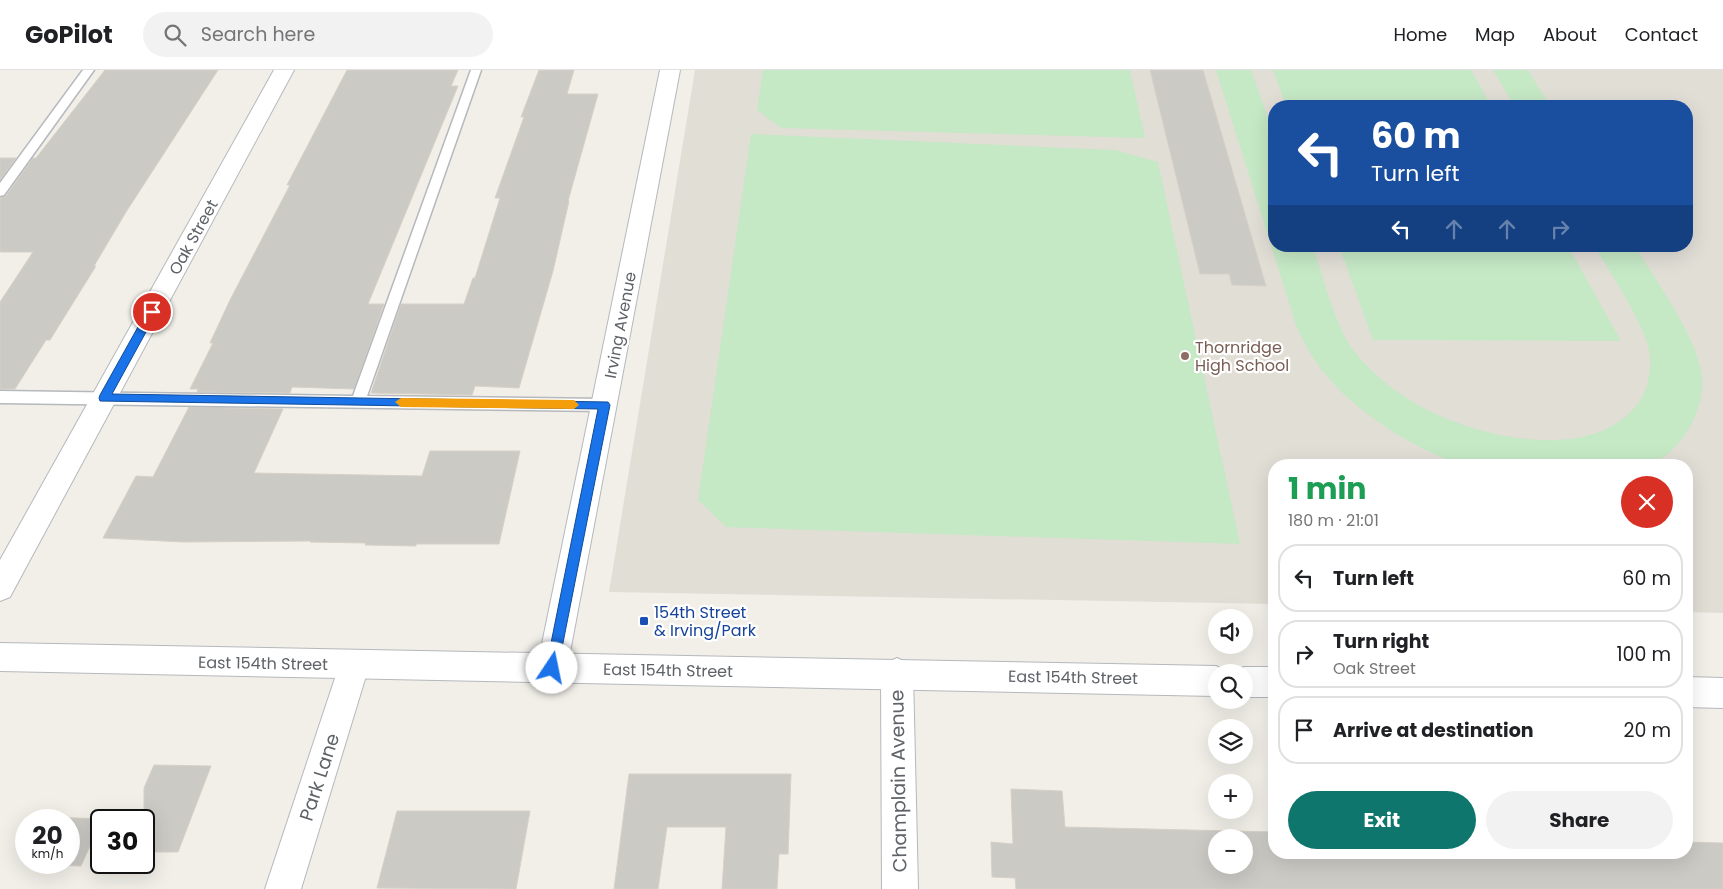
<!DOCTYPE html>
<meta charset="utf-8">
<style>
body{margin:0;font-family:Poppins,sans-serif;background:#f2f2f2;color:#202124;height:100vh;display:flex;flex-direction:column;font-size:19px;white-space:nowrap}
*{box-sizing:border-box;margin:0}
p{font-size:16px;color:#757577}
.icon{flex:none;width:28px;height:28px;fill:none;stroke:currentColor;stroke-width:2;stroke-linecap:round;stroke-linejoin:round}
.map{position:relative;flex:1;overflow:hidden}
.side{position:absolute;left:1268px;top:389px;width:425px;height:400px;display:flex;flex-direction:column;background:#fff;border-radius:20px;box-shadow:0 5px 20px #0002}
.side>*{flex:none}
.top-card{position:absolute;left:1268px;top:30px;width:425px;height:152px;border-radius:20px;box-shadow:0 5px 20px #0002;background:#1a4fa0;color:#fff;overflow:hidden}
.buttons{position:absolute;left:1208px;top:539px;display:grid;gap:10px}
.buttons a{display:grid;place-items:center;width:45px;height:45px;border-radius:50%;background:#fff;box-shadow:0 5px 20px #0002;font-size:25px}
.speed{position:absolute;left:15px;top:739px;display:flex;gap:10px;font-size:25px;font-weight:700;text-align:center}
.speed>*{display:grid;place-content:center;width:65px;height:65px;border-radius:50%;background:#fff;box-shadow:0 5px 20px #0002;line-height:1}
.speed small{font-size:12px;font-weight:400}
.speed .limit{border:2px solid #111;border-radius:8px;background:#fff;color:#111}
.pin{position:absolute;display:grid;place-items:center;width:42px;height:42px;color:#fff;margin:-21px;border:2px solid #fff;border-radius:50%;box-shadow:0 1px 5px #0007}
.me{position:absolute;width:55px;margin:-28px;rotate:11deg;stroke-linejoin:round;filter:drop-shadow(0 0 4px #0008)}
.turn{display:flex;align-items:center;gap:18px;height:105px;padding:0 20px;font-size:22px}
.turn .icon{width:65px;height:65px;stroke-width:2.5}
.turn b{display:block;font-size:35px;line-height:42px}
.lanes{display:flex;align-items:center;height:48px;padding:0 20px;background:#0003;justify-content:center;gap:25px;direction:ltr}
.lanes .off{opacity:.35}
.round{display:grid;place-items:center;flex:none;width:52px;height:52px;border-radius:26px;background:#f2f2f2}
.headline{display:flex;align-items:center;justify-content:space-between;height:85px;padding:0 20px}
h1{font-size:30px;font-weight:700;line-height:38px;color:#1e9e55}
.action{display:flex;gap:10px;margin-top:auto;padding:10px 20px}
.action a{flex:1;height:58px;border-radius:30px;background:#0f766e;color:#fff;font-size:20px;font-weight:700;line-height:58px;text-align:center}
.action a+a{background:#f2f2f2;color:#202124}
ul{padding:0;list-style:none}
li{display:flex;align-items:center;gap:15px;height:68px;margin:0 10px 8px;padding:0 10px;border:2px solid #e0e0e0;border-radius:20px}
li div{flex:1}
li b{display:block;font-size:19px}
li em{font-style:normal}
header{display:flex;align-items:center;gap:30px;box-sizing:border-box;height:70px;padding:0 25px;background:#fff;border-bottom:1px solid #e0e0e0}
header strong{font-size:24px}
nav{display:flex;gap:28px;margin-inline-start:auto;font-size:18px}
.search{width:350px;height:45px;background:#f2f2f2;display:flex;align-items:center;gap:12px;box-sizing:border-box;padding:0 18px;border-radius:28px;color:#757577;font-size:19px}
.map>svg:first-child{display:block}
.education{fill:#e1ded6;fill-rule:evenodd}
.green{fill:#c5e8c5}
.building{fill:#cccac5;stroke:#d6d1c6;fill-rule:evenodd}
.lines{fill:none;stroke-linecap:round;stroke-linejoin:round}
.service-casing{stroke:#b5b8bc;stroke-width:3}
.minor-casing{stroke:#b5b8bc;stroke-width:2}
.tertiary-casing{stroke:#b5b8bc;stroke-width:2}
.service{fill:#fff;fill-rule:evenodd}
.minor{fill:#fff;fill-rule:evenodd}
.tertiary{fill:#fff;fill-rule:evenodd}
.route{fill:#1a73e8;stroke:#114b97}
.slow{fill:#f59e0b}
.education-dot{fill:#8d6e63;stroke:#fff;stroke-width:2}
.transit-dot{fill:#1a4fb4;stroke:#fff;stroke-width:2}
.labels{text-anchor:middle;stroke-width:4.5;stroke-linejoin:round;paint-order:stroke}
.street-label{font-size:16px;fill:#5f6368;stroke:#fff}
.education-label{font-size:16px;fill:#785e54;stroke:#fff;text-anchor:start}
.transit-label{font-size:16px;fill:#164399;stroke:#fff;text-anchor:start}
.near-street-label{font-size:19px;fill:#5f6368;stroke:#fff}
</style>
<header>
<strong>GoPilot</strong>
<div class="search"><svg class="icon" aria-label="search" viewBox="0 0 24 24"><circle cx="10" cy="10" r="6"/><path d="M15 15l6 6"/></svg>Search here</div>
<nav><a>Home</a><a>Map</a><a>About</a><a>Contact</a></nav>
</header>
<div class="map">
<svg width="1723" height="819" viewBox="0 0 1723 819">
<rect width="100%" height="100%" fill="#f1efe8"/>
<path class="education" d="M695,0h1028v543l-37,-1v-147h-412v139l-665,-12zM1274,36h412v140h-412z"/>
<g class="green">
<path d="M763,0h367l15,68 -364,-10 -24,-18z"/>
<path d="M1216,0h35l23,65v111h39c10,31 22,80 41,105 21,27 53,50 84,64 55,25 154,45 198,-9 11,-13 15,-32 14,-49 -2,-29 -40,-84 -56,-111h41c21,35 63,92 67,131 3,33 -20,73 -50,87 -9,4 -25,1 -34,1 -36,0 -71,0 -106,0 -15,0 -32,3 -46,0 -43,-10 -105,-50 -134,-83 -16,-17 -27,-36 -36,-57z"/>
<path d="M1273,0h198l20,36h-205z"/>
<path d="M1493,0h35l22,36h-36z"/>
<path d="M751,64l364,16 43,12 82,382 -514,-17 -28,-27z"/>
<path d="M1339,176h229l53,95 -248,-1z"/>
</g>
<g class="building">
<path d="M105,0h113l-92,142 -32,54h2l-46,74h-4l-31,49h-15v-87l33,-50h-33v-54l6,-2 27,-38h3z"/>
<path d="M347,0h111l-7,16h7l-90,218h16l-30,85 -62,-2 -2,6 -93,-1 1,-3h-8l23,-46h-3l20,-43 60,-115h-3z"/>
<path d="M539,0h35l-7,24h31l-30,107h1l-16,70 -34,117 -44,-2 -3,9 -101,-2 30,-89h63l9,-26h2l25,-80h-5l29,-81h-3z"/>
<path d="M1150,0h53l63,216 -34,-1 -3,-11h-29z"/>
<path d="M0,88h16l-16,22z"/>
<path d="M189,337l94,2 -29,64 168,3 8,-25h90l-21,93h-83v2l-51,-1 1,-2 -56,-1 1,-1 -127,1 -81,-4 33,-62 17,1z"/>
<path d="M154,695l57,1 -33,86h-34v-64z"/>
<path d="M629,704h162l-3,80h-9l-2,35h-55l4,-62h-59l-9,62h-44z"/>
<path d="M1011,719l51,2 3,36 209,5v20h412v-10l37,1v46h-707l-1,-11 -23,-1 -1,-35 22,2zM1216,768h28v27h-28z"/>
<path d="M397,741h133l-14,78 -139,-1z"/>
<path d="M50,747l52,2 -21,47 -54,-2 1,-2h41v-42h-21z"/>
</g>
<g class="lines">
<g class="service-casing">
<g id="service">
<path d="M83,0h11l-90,125 -4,1v-13z"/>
<path d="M471,0h10l-114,326 237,3 5,2 2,4 -2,4 -5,2 -604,-8v-12l353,5z"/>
</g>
</g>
<g class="minor-casing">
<g id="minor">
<path d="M274,0h20l-284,527 -10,4v-41z"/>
<path d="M660,0h20l-113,598 -4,10 -11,5 -11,-5 -4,-10z"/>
<path d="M354,581l11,5 4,10 -68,223h-36l74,-223 4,-10z"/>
<path d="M897,588l11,5 5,10 5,216h-36l-1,-216 5,-10z"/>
</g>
</g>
<g class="tertiary-casing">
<g id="tertiary">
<path d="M0,573l1216,23 12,6h-12v24l-1216,-25z"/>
<path d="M1244,597h30v30h-30v-25h-11z"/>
<path d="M1686,607l37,1v30l-37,-1z"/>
</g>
</g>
<use href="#service" class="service"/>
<use href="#minor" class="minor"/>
<use href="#tertiary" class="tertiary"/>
</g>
<path class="route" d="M152,238l5,4 -45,82 496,8 2,3 -53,268 -5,1 -4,-1 -2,-5 52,-259 -498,-8 -1,-3 1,-3 48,-86z"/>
<path class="slow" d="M401,328l173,2 5,5 -5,4 -173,-2 -6,-5z"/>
<circle class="education-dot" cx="1185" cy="286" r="5"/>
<rect class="transit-dot" x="639" y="546" width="10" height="10" rx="2.5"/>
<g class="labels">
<g class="street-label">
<text transform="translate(193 167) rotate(-61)" y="6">Oak Street</text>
<text transform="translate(620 255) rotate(-79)" y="6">Irving Avenue</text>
<text transform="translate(263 593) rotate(1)" y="6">East 154th Street</text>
<text transform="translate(668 600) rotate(1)" y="6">East 154th Street</text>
<text transform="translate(1073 607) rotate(1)" y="6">East 154th Street</text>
</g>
<g class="education-label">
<text x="1195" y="283">Thornridge<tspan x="1195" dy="18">High School</tspan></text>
</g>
<g class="transit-label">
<text x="654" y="548">154th Street<tspan x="654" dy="18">&amp; Irving/Park</tspan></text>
</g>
<g class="near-street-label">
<text transform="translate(319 707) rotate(-72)" y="7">Park Lane</text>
<text transform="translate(898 711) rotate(-91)" y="7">Champlain Avenue</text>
</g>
</g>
</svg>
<div class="buttons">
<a><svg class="icon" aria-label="sound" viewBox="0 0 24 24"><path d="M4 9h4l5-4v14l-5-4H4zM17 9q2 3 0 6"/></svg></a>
<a><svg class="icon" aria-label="search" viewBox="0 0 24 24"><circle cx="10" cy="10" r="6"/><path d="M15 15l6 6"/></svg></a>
<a><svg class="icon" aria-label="layers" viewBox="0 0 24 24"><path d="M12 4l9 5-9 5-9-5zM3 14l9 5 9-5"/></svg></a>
<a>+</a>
<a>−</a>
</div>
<div class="speed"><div>20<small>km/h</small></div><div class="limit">30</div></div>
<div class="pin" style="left:152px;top:242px;background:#d93025"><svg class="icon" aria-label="arrive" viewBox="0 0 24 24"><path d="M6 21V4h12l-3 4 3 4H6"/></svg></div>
<svg class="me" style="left:552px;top:598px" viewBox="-20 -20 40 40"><circle r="19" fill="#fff"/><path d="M0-13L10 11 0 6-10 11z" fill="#1a73e8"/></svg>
<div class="top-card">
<div class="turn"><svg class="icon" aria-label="left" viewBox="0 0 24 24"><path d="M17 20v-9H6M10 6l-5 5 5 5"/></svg><div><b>60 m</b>Turn left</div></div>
<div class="lanes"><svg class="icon" aria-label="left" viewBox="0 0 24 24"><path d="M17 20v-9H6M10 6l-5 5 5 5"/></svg><svg class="icon off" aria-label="ahead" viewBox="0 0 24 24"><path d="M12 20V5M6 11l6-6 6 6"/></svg><svg class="icon off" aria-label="ahead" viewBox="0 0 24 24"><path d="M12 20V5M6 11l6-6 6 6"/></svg><svg class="icon off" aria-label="right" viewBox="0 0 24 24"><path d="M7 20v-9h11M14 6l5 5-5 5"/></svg></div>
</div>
<section class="side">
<div class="headline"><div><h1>1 min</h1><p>180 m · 21:01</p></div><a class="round" style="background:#d93025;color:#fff"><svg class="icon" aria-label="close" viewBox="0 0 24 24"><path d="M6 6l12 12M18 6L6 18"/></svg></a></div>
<ul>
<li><svg class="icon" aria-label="left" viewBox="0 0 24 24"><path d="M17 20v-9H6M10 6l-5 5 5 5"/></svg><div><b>Turn left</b></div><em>60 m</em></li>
<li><svg class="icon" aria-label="right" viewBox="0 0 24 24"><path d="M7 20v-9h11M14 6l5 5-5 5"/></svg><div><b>Turn right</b><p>Oak Street</p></div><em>100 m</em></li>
<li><svg class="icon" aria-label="arrive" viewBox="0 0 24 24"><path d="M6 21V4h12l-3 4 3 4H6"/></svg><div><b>Arrive at destination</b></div><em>20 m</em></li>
</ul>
<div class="action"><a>Exit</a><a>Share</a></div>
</section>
</div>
